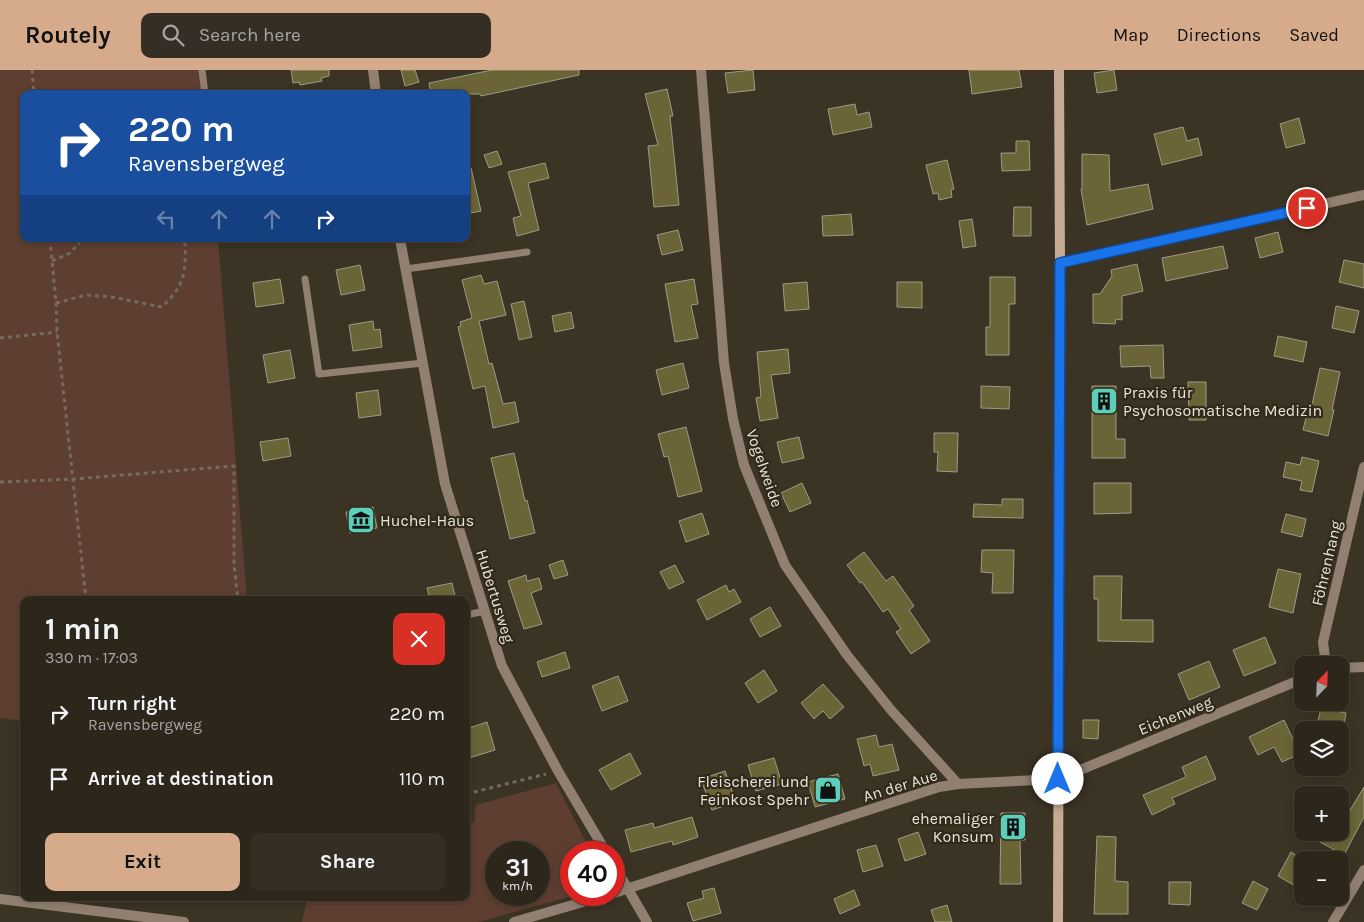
<!DOCTYPE html>
<meta charset="utf-8">
<style>
body{margin:0;font-family:Karla,sans-serif;background:#342e24;color:#f1f3f6;height:100vh;display:flex;flex-direction:column;font-size:19px;white-space:nowrap}
*{box-sizing:border-box;margin:0}
p{font-size:16px;color:#a6a5a3}
.icon{flex:none;width:28px;height:28px;fill:none;stroke:currentColor;stroke-width:2;stroke-linecap:round;stroke-linejoin:round}
.map{position:relative;flex:1;overflow:hidden}
.side{position:absolute;left:20px;top:526px;width:450px;height:305px;display:flex;flex-direction:column;background:#2c261b;border-radius:10px;box-shadow:0 2px 8px #0003,0 0 0 1px #48433a}
.side>*{flex:none}
.top-card{position:absolute;left:20px;top:20px;width:450px;height:152px;border-radius:10px;box-shadow:0 2px 8px #0003,0 0 0 1px #48433a;background:#1a4fa0;color:#fff;overflow:hidden}
.needle{width:32px;rotate:23deg}
.fabs{position:absolute;left:1294px;top:586px;display:grid;gap:10px}
.fabs a{display:grid;place-items:center;width:55px;height:55px;border-radius:10px;background:#2c261b;box-shadow:0 2px 8px #0003,0 0 0 1px #48433a;font-size:25px}
.speed{position:absolute;left:485px;top:771px;display:flex;gap:10px;font-size:25px;font-weight:700;text-align:center}
.speed>*{display:grid;place-content:center;width:65px;height:65px;border-radius:50%;background:#2c261b;box-shadow:0 2px 8px #0003,0 0 0 1px #48433a;line-height:1}
.speed small{font-size:12px;font-weight:400}
.speed .limit{border:8px solid #d22;background:#fff;color:#111}
.pin{position:absolute;display:grid;place-items:center;width:42px;height:42px;color:#fff;margin:-21px;border:2px solid #fff;border-radius:50%;box-shadow:0 1px 5px #0007}
.me{position:absolute;width:55px;margin:-28px;rotate:0deg;stroke-linejoin:round;filter:drop-shadow(0 0 4px #0008)}
.turn{display:flex;align-items:center;gap:18px;height:105px;padding:0 25px;font-size:22px}
.turn .icon{width:65px;height:65px;stroke-width:2.5}
.turn b{display:block;font-size:35px;line-height:42px}
.lanes{display:flex;align-items:center;height:48px;padding:0 25px;background:#0003;justify-content:center;gap:25px;direction:ltr}
.lanes .off{opacity:.35}
.round{display:grid;place-items:center;flex:none;width:52px;height:52px;border-radius:10px;background:#342e24}
.headline{display:flex;align-items:center;justify-content:space-between;height:85px;padding:0 25px}
h1{font-size:30px;font-weight:700;line-height:38px}
.button{display:flex;gap:10px;margin-top:auto;padding:10px 25px}
.button a{flex:1;height:58px;border-radius:10px;background:#d6ab8b;color:#111;font-size:20px;font-weight:700;line-height:58px;text-align:center}
.button a+a{background:#342e24;color:#f1f3f6}
ul{padding:0;list-style:none}
li{display:flex;align-items:center;gap:15px;height:65px;padding:0 25px}
li div{flex:1}
li b{display:block;font-size:19px}
li em{font-style:normal}
header{display:flex;align-items:center;gap:30px;box-sizing:border-box;height:70px;padding:0 25px;background:#d6ab8b;color:#111}
header strong{font-size:24px}
nav{display:flex;gap:28px;margin-inline-start:auto;font-size:18px}
.search{width:350px;height:45px;background:#342e24;display:flex;align-items:center;gap:12px;box-sizing:border-box;padding:0 18px;border-radius:10px;color:#a6a5a3;font-size:19px}
.map>svg:first-child{display:block}
.green{fill:#5e3e30;fill-rule:evenodd}
.building{fill:#6a6436;stroke:#9d9b88}
.lines{fill:none;stroke-linecap:round;stroke-linejoin:round}
.path{stroke:#726b5e;stroke-width:3;stroke-dasharray:4 4;stroke-linecap:butt}
.lane{stroke:#918072;stroke-width:7}
.street{stroke:#918072;stroke-width:10}
.secondary{stroke:#c5ab94;stroke-width:10}
.route-casing{stroke:#114b97;stroke-width:12}
.route{stroke:#1a73e8;stroke-width:9}
.labels{text-anchor:middle;stroke-width:4.5;stroke-linejoin:round;paint-order:stroke}
.poi-label{font-size:16px;fill:#e9e4da;stroke:#31291a;text-anchor:start}
.street-label{font-size:16px;fill:#e9e4da;stroke:#31291a}
</style>
<header>
<strong>Routely</strong>
<div class="search"><svg class="icon" aria-label="search" viewBox="0 0 24 24"><circle cx="10" cy="10" r="6"/><path d="M15 15l6 6"/></svg>Search here</div>
<nav><a>Map</a><a>Directions</a><a>Saved</a></nav>
</header>
<div class="map">
<svg width="1364" height="852" viewBox="0 0 1364 852">
<rect width="100%" height="100%" fill="#3b3324"/>
<g class="green">
<path d="M0,0h200l2,24h-178v145h194l29,361h-223v121l-24,-3z"/>
<path d="M556,713l35,69h-20v43h5l-98,27h-176l5,-24h159v-73l8,-3 2,-17zM496,782h43v43h-43z"/>
</g>
<g class="building">
<path d="M291,0h38v6l-8,2 1,3 -22,4 -1,-3 -6,1z"/>
<path d="M401,0h14l4,12 -14,4z"/>
<path d="M492,0h87v5l-98,21 -1,-2h-49l-2,-11z"/>
<path d="M753,0l2,20 -27,3 -3,-20z"/>
<path d="M969,0h50l3,17 -50,7z"/>
<path d="M1114,0l3,20 -20,3 -3,-20z"/>
<path d="M667,19l6,27h-3l9,89 -25,2 -6,-61 10,-1 -13,-51z"/>
<path d="M855,34l2,11 12,-3 3,15 -39,8 -5,-26z"/>
<path d="M1299,48l6,25 -19,5 -6,-24z"/>
<path d="M1183,57l4,14 11,-3 4,17 -40,10 -8,-31z"/>
<path d="M1016,71h13l1,29 -28,1 -1,-18h15z"/>
<path d="M497,81l5,13 -13,4 -5,-13z"/>
<path d="M1082,84l27,1 1,36 38,-7 5,25 -66,16 -6,-36h1z"/>
<path d="M947,90l7,29 -3,1 1,7 -13,3 -1,-7 -5,1 -7,-29z"/>
<path d="M545,93l4,15 -21,5 11,47 -22,6 -4,-18 8,-2 -13,-44z"/>
<path d="M466,98h5l10,43 -15,3z"/>
<path d="M1014,137h17v29h-18z"/>
<path d="M851,144l2,21 -30,1 -1,-20z"/>
<path d="M972,149l4,27 -13,2 -4,-27z"/>
<path d="M678,160l5,20 -21,5 -5,-20z"/>
<path d="M1278,162l5,20 -23,6 -5,-20z"/>
<path d="M1223,176l5,22 -62,13 -4,-23z"/>
<path d="M1344,190l20,4v24l-25,-6z"/>
<path d="M1137,194l6,27 -21,5v24l-6,-1 -1,5 -22,-1v-29h7l12,-18 -1,-6z"/>
<path d="M360,195l5,25 -24,5 -5,-25z"/>
<path d="M481,205l3,9 13,-3 9,34 -27,6 10,43 3,-1 11,41 12,-2 4,20 -26,6 -8,-42 -12,3 -15,-62 3,-1 -1,-4 12,-4 -10,-38z"/>
<path d="M990,207h25v27h-6v51h-23v-28h4z"/>
<path d="M280,209l4,24 -28,4 -3,-24z"/>
<path d="M694,209l4,25 -7,1 7,33 -23,4 -10,-58z"/>
<path d="M807,212l2,27 -24,2 -2,-27z"/>
<path d="M897,212h25v26l-25,-1z"/>
<path d="M524,231l8,36 -13,3 -8,-36z"/>
<path d="M1336,236l23,5 -5,22 -22,-5z"/>
<path d="M571,242l3,16 -19,4 -3,-16z"/>
<path d="M373,251l1,9 6,-1 2,18 -29,4 -4,-26z"/>
<path d="M1278,266l29,6 -4,20 -29,-6z"/>
<path d="M1163,275l1,33h-13l-1,-12 -29,1 -1,-21z"/>
<path d="M788,279l2,24 -19,2 7,43 -18,3 -4,-23 5,-1 -4,-45z"/>
<path d="M290,280l5,28 -27,5 -5,-28z"/>
<path d="M683,293l6,25 -27,7 -6,-25z"/>
<path d="M1320,298l20,4 -8,38h2l-6,26 -25,-6 6,-25h3z"/>
<path d="M1188,312h18v38h-17z"/>
<path d="M981,316l29,1 -1,22 -28,-1z"/>
<path d="M1092,316h24v53h9v19h-33z"/>
<path d="M378,320l3,25 -22,3 -3,-25z"/>
<path d="M686,357l16,64 -24,6 -10,-41 -4,1 -6,-23z"/>
<path d="M934,363h24l-1,39 -20,-1 1,-19h-4z"/>
<path d="M799,367l5,21 -22,5 -5,-21z"/>
<path d="M288,368l3,18 -28,5 -3,-19z"/>
<path d="M514,383l11,48 2,-1 8,33 -25,6 -19,-81z"/>
<path d="M1302,387l17,4 -7,31 -12,-2 2,-9 -19,-4 3,-15 14,3z"/>
<path d="M802,413l9,20 -21,9 -9,-19z"/>
<path d="M1094,413h37v30l-37,1z"/>
<path d="M1002,429h21v19l-50,-1 1,-13 28,1z"/>
<path d="M373,437l4,21 -27,5 -4,-21z"/>
<path d="M702,443l7,21 -23,8 -7,-21z"/>
<path d="M1286,444l20,5 -4,18 -21,-5z"/>
<path d="M982,480h32l-1,43h-21l1,-20 -12,-1z"/>
<path d="M864,482l22,29 7,-5 21,30 -5,4 21,31 -19,13 -15,-22 5,-3 -13,-20 -5,3 -21,-30 -2,1 -13,-18z"/>
<path d="M563,490l5,15 -14,4 -5,-14z"/>
<path d="M675,495l9,17 -15,7 -9,-17z"/>
<path d="M1278,499l23,5 -8,39 -24,-6z"/>
<path d="M526,505l1,6 12,-3 3,11 -11,4 11,31 -18,5 -16,-48z"/>
<path d="M1094,506h28l-1,44h32v22l-55,-1v-42h-4z"/>
<path d="M452,513l4,17h-26l-3,-12z"/>
<path d="M726,515l3,7 5,-3 7,13 -34,18 -10,-20z"/>
<path d="M770,537l11,19 -21,11 -10,-18z"/>
<path d="M1265,567l11,26 -32,13 -11,-26z"/>
<path d="M565,582l5,16 -28,9 -5,-15z"/>
<path d="M1209,591l11,26 -31,13 -11,-26z"/>
<path d="M764,600l13,21 -19,12 -13,-20z"/>
<path d="M618,606l10,25 -26,10 -10,-25z"/>
<path d="M823,614l21,23 -14,12 -7,-8 -9,8 -13,-16z"/>
<path d="M1321,638l25,5 -3,17h-27z"/>
<path d="M1083,650h16l-1,19 -15,-1z"/>
<path d="M1284,650l16,34 -18,8 -8,-15 -16,8 -9,-18z"/>
<path d="M487,652l8,28 -26,8 -3,-11v-18z"/>
<path d="M876,665l3,12 13,-3 7,26 -26,6 -3,-12 -6,2 -7,-27z"/>
<path d="M630,683l11,21 -30,16 -12,-20z"/>
<path d="M1206,686l10,23 -44,19 3,6 -23,11 -9,-20 43,-18 -4,-10z"/>
<path d="M774,688l8,26 -26,7 -8,-26z"/>
<path d="M725,701l11,31 -24,8 -11,-31z"/>
<path d="M838,704l7,25 -30,8 -7,-25z"/>
<path d="M1364,717v30l-20,38 -24,-13 6,-10h14v-5z"/>
<path d="M1001,743h24v27h-5l1,44h-21z"/>
<path d="M692,747l6,20 -25,8 -1,-4 -41,11 -6,-22 28,-7 1,5z"/>
<path d="M918,762l8,22 -21,7 -7,-22z"/>
<path d="M1097,766l19,1 -1,44 13,1v32h-34z"/>
<path d="M876,775l7,21 -20,6 -6,-22z"/>
<path d="M1291,782l11,7v18l-5,10 -19,-11z"/>
<path d="M1253,811l15,8 -11,21 -15,-7z"/>
<path d="M1169,812h22l-1,23 -21,-1z"/>
<path d="M714,818l7,25 -28,8 -6,-18 17,-5 -2,-7z"/>
<path d="M854,820l6,15 -20,9 -6,-15z"/>
<path d="M947,835l5,17h-17l-4,-12z"/>
</g>
<g class="lines">
<g class="path">
<path d="M32,0l2,24"/>
<path d="M50,169l6,64 1,29 29,268"/>
<path d="M87,169l2,1 96,2 4,-3"/>
<path d="M52,191l18,-8 13,-14"/>
<path d="M56,233l30,-8 26,2 50,10c23,-22 24,-34 23,-65"/>
<path d="M0,268l57,-6"/>
<path d="M0,412l74,-3 160,-13v98l4,36"/>
<path d="M466,724l80,-20"/>
</g>
<g class="lane">
<path d="M202,0l3,24"/>
<path d="M406,199l121,-17"/>
<path d="M305,209l14,95 104,-11"/>
<path d="M466,545l19,-4"/>
</g>
<g class="street">
<path d="M373,0l3,24"/>
<path d="M701,0l23,293 9,56 11,46 41,100 62,90 44,55 67,74"/>
<path d="M400,169l45,245 57,182 56,105 48,81"/>
<path d="M1060,193l304,-68"/>
<path d="M1326,595l-3,-23 41,-175"/>
<path d="M1340,598l24,-1"/>
<path d="M614,795l33,57"/>
<path d="M614,823l325,-106 19,-3 100,-5 244,-100"/>
<path d="M0,829l184,23"/>
<path d="M514,852l93,-27"/>
<path d="M1333,852l31,-52"/>
</g>
<path class="secondary" d="M1058,852l2,-659 -1,-193"/>
</g>
<g class="lines">
<g class="route-casing">
<path id="route" d="M1058,709l2,-516 247,-55"/>
</g>
<use href="#route" class="route"/>
</g>
<defs>
<g id="building-square" transform="scale(1.4375)"><rect x="-9" y="-9" width="18" height="18" rx="4" fill="#5cceba" stroke="#31291a"/><path d="M-4-6H4V6H1V3H-1V6H-4ZM-2.5-4.3h1.7v1.8h-1.7ZM.8-4.3h1.7v1.8H.8ZM-2.5-1h1.7V.8h-1.7ZM.8-1h1.7V.8H.8Z" fill="#111"/></g>
<g id="museum-square" transform="scale(1.4375)"><rect x="-9" y="-9" width="18" height="18" rx="4" fill="#5cceba" stroke="#31291a"/><path d="M0-6L6-3V-2H-6V-3ZM-5-1h2V3h-2ZM-1-1h2V3h-2ZM3-1h2V3H3ZM-6 4H6V6H-6Z" fill="#111"/></g>
<g id="shop-square" transform="scale(1.4375)"><rect x="-9" y="-9" width="18" height="18" rx="4" fill="#5cceba" stroke="#31291a"/><path d="M-5-2.5h2.3a2.7 3.5 0 0 1 5.4 0H5L5.5 6h-11ZM-1.5-2.5h3a1.5 2.3 0 0 0-3 0Z" fill="#111"/></g>
</defs>
<g fill-rule="evenodd">
<use href="#building-square" x="1104" y="331"/>
<use href="#museum-square" x="361" y="450"/>
<use href="#shop-square" x="828" y="720"/>
<use href="#building-square" x="1013" y="757"/>
</g>
<g class="labels">
<g class="poi-label">
<text x="1123" y="328">Praxis für<tspan x="1123" dy="18">Psychosomatische Medizin</tspan></text>
<text x="380" y="456">Huchel-Haus</text>
<text x="809" y="717" text-anchor="end">Fleischerei und<tspan x="809" dy="18">Feinkost Spehr</tspan></text>
<text x="994" y="754" text-anchor="end">ehemaliger<tspan x="994" dy="18">Konsum</tspan></text>
</g>
<g class="street-label">
<text transform="translate(765 398) rotate(71)" y="6">Vogelweide</text>
<text transform="translate(1326 493) rotate(-77)" y="6">Föhrenhang</text>
<text transform="translate(496 526) rotate(73)" y="6">Hubertusweg</text>
<text transform="translate(1175 645) rotate(-22)" y="6">Eichenweg</text>
<text transform="translate(900 715) rotate(-17)" y="6">An der Aue</text>
</g>
</g>
</svg>
<div class="fabs">
<a><svg class="needle" viewBox="-14 -14 28 28"><path d="M0-13l5 13h-10z" fill="#e53935"/><path d="M0 13l5-13h-10z" fill="#a6a5a3"/></svg></a>
<a><svg class="icon" aria-label="layers" viewBox="0 0 24 24"><path d="M12 4l9 5-9 5-9-5zM3 14l9 5 9-5"/></svg></a>
<a>+</a>
<a>−</a>
</div>
<div class="speed"><div>31<small>km/h</small></div><div class="limit">40</div></div>
<div class="pin" style="left:1307px;top:138px;background:#d93025"><svg class="icon" aria-label="arrive" viewBox="0 0 24 24"><path d="M6 21V4h12l-3 4 3 4H6"/></svg></div>
<svg class="me" style="left:1058px;top:709px" viewBox="-20 -20 40 40"><circle r="19" fill="#fff"/><path d="M0-13L10 11 0 6-10 11z" fill="#1a73e8"/></svg>
<div class="top-card">
<div class="turn"><svg class="icon" aria-label="right" viewBox="0 0 24 24"><path d="M7 20v-9h11M14 6l5 5-5 5"/></svg><div><b>220 m</b>Ravensbergweg</div></div>
<div class="lanes"><svg class="icon off" aria-label="left" viewBox="0 0 24 24"><path d="M17 20v-9H6M10 6l-5 5 5 5"/></svg><svg class="icon off" aria-label="ahead" viewBox="0 0 24 24"><path d="M12 20V5M6 11l6-6 6 6"/></svg><svg class="icon off" aria-label="ahead" viewBox="0 0 24 24"><path d="M12 20V5M6 11l6-6 6 6"/></svg><svg class="icon" aria-label="right" viewBox="0 0 24 24"><path d="M7 20v-9h11M14 6l5 5-5 5"/></svg></div>
</div>
<section class="side">
<div class="headline"><div><h1>1 min</h1><p>330 m · 17:03</p></div><a class="round" style="background:#d93025;color:#fff"><svg class="icon" aria-label="close" viewBox="0 0 24 24"><path d="M6 6l12 12M18 6L6 18"/></svg></a></div>
<ul>
<li><svg class="icon" aria-label="right" viewBox="0 0 24 24"><path d="M7 20v-9h11M14 6l5 5-5 5"/></svg><div><b>Turn right</b><p>Ravensbergweg</p></div><em>220 m</em></li>
<li><svg class="icon" aria-label="arrive" viewBox="0 0 24 24"><path d="M6 21V4h12l-3 4 3 4H6"/></svg><div><b>Arrive at destination</b></div><em>110 m</em></li>
</ul>
<div class="button"><a>Exit</a><a>Share</a></div>
</section>
</div>
